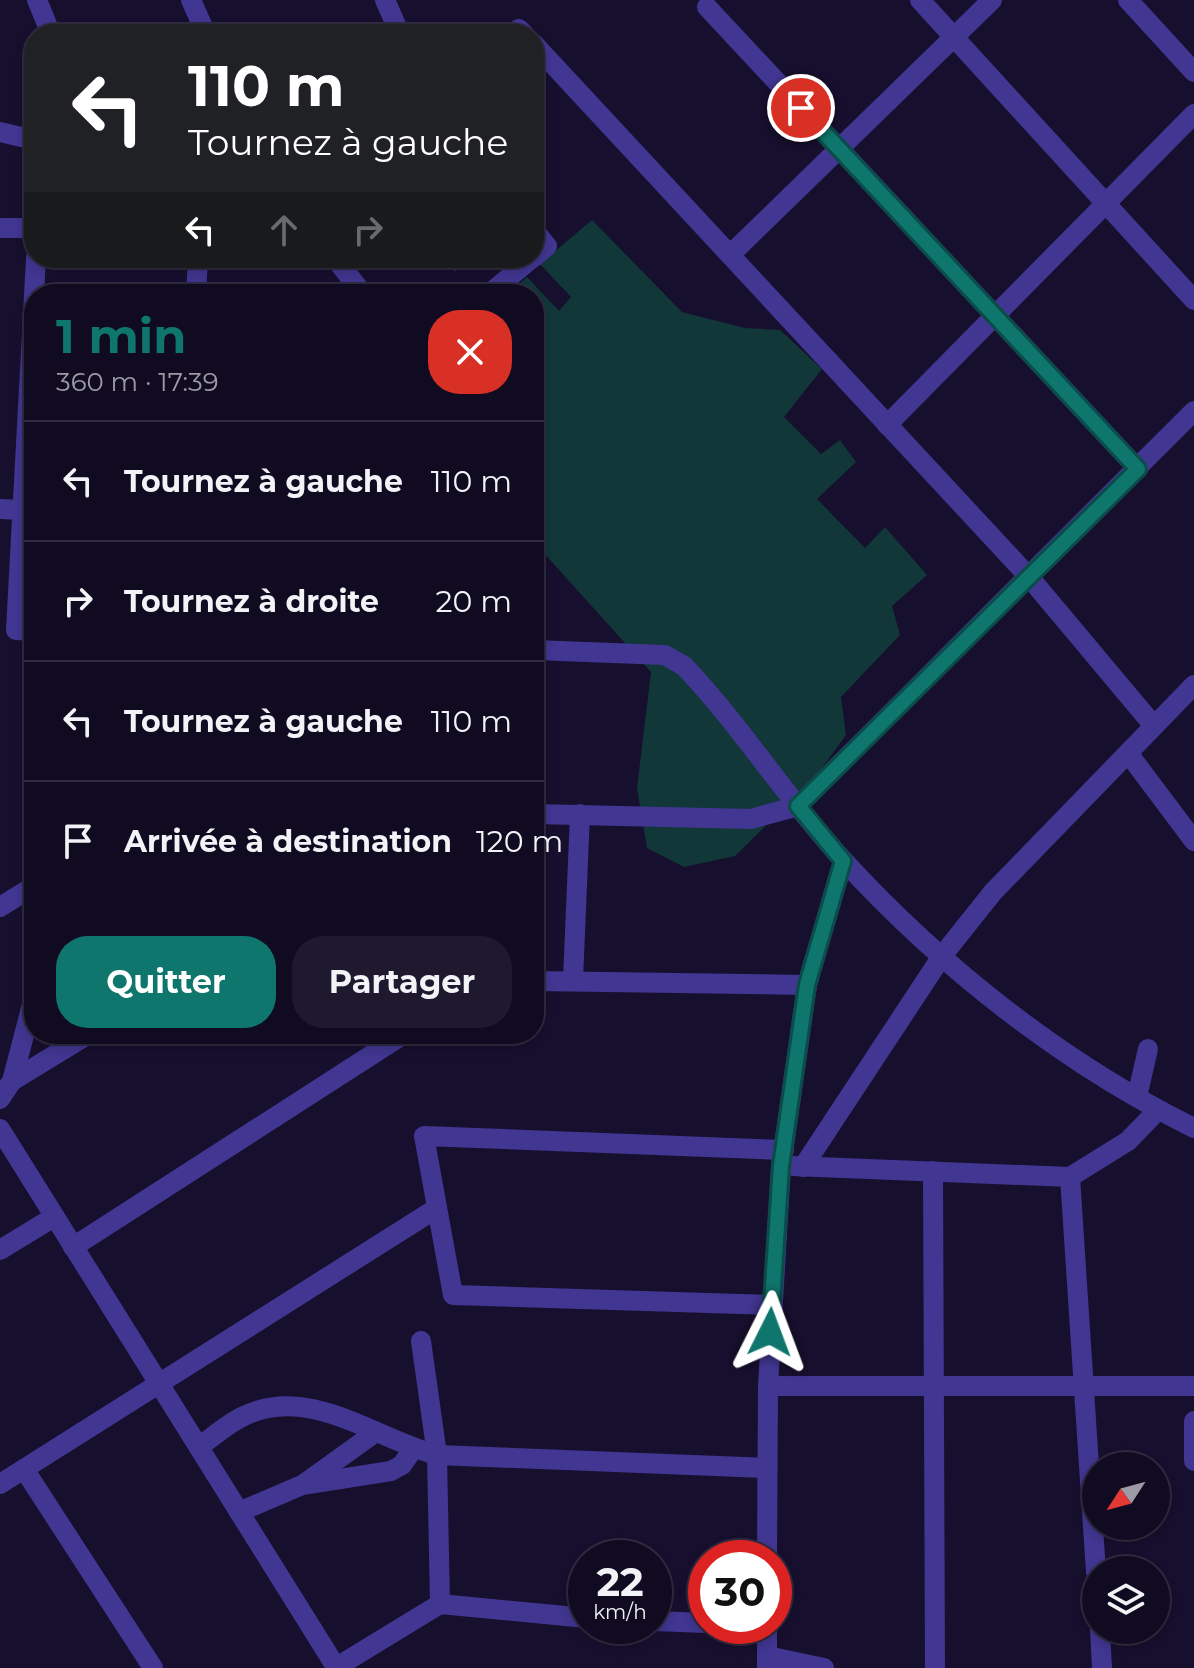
<!DOCTYPE html>
<html lang="fr">
<meta charset="utf-8">
<style>
body{margin:0;font-family:Montserrat,sans-serif;background:#1e192f;color:#f1f3f6;height:100vh;display:flex;flex-direction:column;font-size:30px;white-space:nowrap}
*{box-sizing:border-box;margin:0}
p{font-size:26px;color:#9c9ba5}
.icon{flex:none;width:44px;height:44px;fill:none;stroke:currentColor;stroke-width:2;stroke-linecap:round;stroke-linejoin:round}
.map{position:relative;flex:1;overflow:hidden}
.details{position:absolute;left:24px;top:284px;width:520px;height:760px;display:flex;flex-direction:column;background:#110b22;border-radius:32px;box-shadow:0 4px 12px #0003,0 0 0 2px #302b40}
.details>*{flex:none}
.banner{position:absolute;left:24px;top:24px;width:520px;height:244px;border-radius:32px;box-shadow:0 4px 12px #0003,0 0 0 2px #302b40;background:#202124;color:#fff;overflow:hidden}
.needle{width:52px;rotate:234deg}
.fabs{position:absolute;left:1082px;top:1452px;display:grid;gap:16px}
.fabs a{display:grid;place-items:center;width:88px;height:88px;border-radius:50%;background:#110b22;box-shadow:0 4px 12px #0003,0 0 0 2px #302b40;font-size:40px}
.speed{position:absolute;left:568px;top:1540px;display:flex;gap:16px;font-size:40px;font-weight:700;text-align:center}
.speed>*{display:grid;place-content:center;width:104px;height:104px;border-radius:50%;background:#110b22;box-shadow:0 4px 12px #0003,0 0 0 2px #302b40;line-height:1}
.speed small{font-size:20px;font-weight:400}
.speed .limit{border:12px solid #d22;background:#fff;color:#111}
.pin{position:absolute;display:grid;place-items:center;width:68px;height:68px;color:#fff;margin:-34px;border:4px solid #fff;border-radius:50%;box-shadow:0 2px 8px #0007}
.me{position:absolute;width:88px;margin:-44px;rotate:3deg;stroke-linejoin:round;filter:drop-shadow(0 0 6px #0008)}
.turn{display:flex;align-items:center;gap:28px;height:168px;padding:0 32px;font-size:36px}
.turn .icon{width:104px;height:104px;stroke-width:2.5}
.turn b{display:block;font-size:56px;line-height:68px}
.lanes{display:flex;align-items:center;height:76px;padding:0 32px;background:#0003;justify-content:center;gap:40px;direction:ltr}
.lanes .off{opacity:.35}
.round{display:grid;place-items:center;flex:none;width:84px;height:84px;border-radius:32px;background:#1e192f}
.headline{display:flex;align-items:center;justify-content:space-between;height:136px;padding:0 32px}
h1{font-size:48px;font-weight:700;line-height:60px;color:#0f766e}
.button{display:flex;gap:16px;margin-top:auto;padding:16px 32px}
.button a{flex:1;height:92px;border-radius:32px;background:#0f766e;color:#fff;font-size:32px;font-weight:700;line-height:92px;text-align:center}
.button a+a{background:#1e192f;color:#f1f3f6}
ul{padding:0;list-style:none}
li{display:flex;align-items:center;gap:24px;height:120px;padding:0 32px;border-top:2px solid #302b40}
li div{flex:1}
li b{display:block;font-size:30px}
li em{font-style:normal}
.map>svg:first-child{display:block}
.green{fill:#113739}
.building{fill:#291951;stroke:#41297f;stroke-width:2}
.lines{fill:none;stroke-linecap:round;stroke-linejoin:round}
.minor{stroke:#413691;stroke-width:20}
.route-casing{stroke:#0a4d48;stroke-width:20}
.route{stroke:#0f766e;stroke-width:14}
</style>
<div class="map">
<svg width="1194" height="1668" viewBox="0 0 1194 1668">
<rect width="100%" height="100%" fill="#170f2e"/>
<path class="green" d="M592,220l90,92 63,16 35,2 42,39 -38,48 37,37 19,-14 16,22 -39,37 48,49 20,-21 42,48 -35,31 8,29 -59,62 5,38 -30,41 -81,80 -51,11 -37,-19 -10,-60 14,-116 -117,-130v-248h-26l19,-17 32,34 12,-14 -31,-33z"/>
<path class="building" d="M445,258h25l-15,12z"/>
<g class="lines">
<g class="minor">
<path d="M37,0l14,34"/>
<path d="M191,0l15,34"/>
<path d="M385,0l15,34"/>
<path d="M920,0l274,300"/>
<path d="M1128,0l66,72"/>
<path d="M707,7l431,462"/>
<path d="M512,34l7,-5 5,5"/>
<path d="M534,44l496,534 124,148"/>
<path d="M0,132l34,8"/>
<path d="M0,228h34"/>
<path d="M534,230l13,16 -13,11"/>
<path d="M730,255l262,-255"/>
<path d="M335,258l28,36"/>
<path d="M196,294l2,-36"/>
<path d="M489,294l43,-36"/>
<path d="M887,425l307,-311"/>
<path d="M0,509l22,1"/>
<path d="M34,631l-18,-1 20,-372"/>
<path d="M534,650l131,5 19,11c58,61 102,132 159,194 98,107 221,204 351,268"/>
<path d="M1128,753l66,88"/>
<path d="M534,814l217,5 47,-13 396,-395"/>
<path d="M0,907l34,-21"/>
<path d="M573,980l7,-166"/>
<path d="M534,981l273,4"/>
<path d="M12,1081l22,-84"/>
<path d="M1137,1097l11,-48"/>
<path d="M0,1099l12,-18 77,-47"/>
<path d="M0,1129l336,538"/>
<path d="M793,1166l277,11 58,-36 30,-31"/>
<path d="M803,1167l139,-211 51,-64 201,-207"/>
<path d="M933,1171l2,497"/>
<path d="M1070,1177l26,395"/>
<path d="M73,1247l331,-213"/>
<path d="M0,1250l54,-33"/>
<path d="M772,1305l-319,-10 -29,-159 360,14"/>
<path d="M421,1341l16,114 3,149"/>
<path d="M768,1386h426"/>
<path d="M1194,1421v40"/>
<path d="M199,1447c14,-10 29,-24 45,-31 66,-32 131,23 193,39l330,13"/>
<path d="M24,1469l129,199"/>
<path d="M305,1483l71,-51"/>
<path d="M0,1484l437,-276"/>
<path d="M239,1512l63,-27 89,-14 11,-6 11,-16"/>
<path d="M767,1558l1,-172 13,-220 26,-181 36,-124"/>
<path d="M654,1621l52,2"/>
<path d="M1100,1630l2,38"/>
<path d="M767,1656l57,12"/>
<path d="M335,1668l105,-64 146,14"/>
<path d="M767,1668v-42"/>
</g>
</g>
<g class="lines">
<g class="route-casing">
<path id="route" d="M770,1332l11,-166 26,-181 36,-124 -45,-55 340,-337 -337,-361"/>
</g>
<use href="#route" class="route"/>
</g>
</svg>
<div class="fabs">
<a><svg class="needle" viewBox="-14 -14 28 28"><path d="M0-13l5 13h-10z" fill="#e53935"/><path d="M0 13l5-13h-10z" fill="#9c9ba5"/></svg></a>
<a><svg class="icon" aria-label="layers" viewBox="0 0 24 24"><path d="M12 4l9 5-9 5-9-5zM3 14l9 5 9-5"/></svg></a>
</div>
<div class="speed"><div>22<small>km/h</small></div><div class="limit">30</div></div>
<div class="pin" style="left:801px;top:108px;background:#d93025"><svg class="icon" aria-label="arrive" viewBox="0 0 24 24"><path d="M6 21V4h12l-3 4 3 4H6"/></svg></div>
<svg class="me" style="left:770px;top:1332px" viewBox="-20 -20 40 40"><path d="M0-17L14 15 0 8-14 15z" fill="#0f766e" stroke="#fff" stroke-width="4"/></svg>
<div class="banner">
<div class="turn"><svg class="icon" aria-label="left" viewBox="0 0 24 24"><path d="M17 20v-9H6M10 6l-5 5 5 5"/></svg><div><b>110 m</b>Tournez à gauche</div></div>
<div class="lanes"><svg class="icon" aria-label="left" viewBox="0 0 24 24"><path d="M17 20v-9H6M10 6l-5 5 5 5"/></svg><svg class="icon off" aria-label="ahead" viewBox="0 0 24 24"><path d="M12 20V5M6 11l6-6 6 6"/></svg><svg class="icon off" aria-label="right" viewBox="0 0 24 24"><path d="M7 20v-9h11M14 6l5 5-5 5"/></svg></div>
</div>
<section class="details">
<div class="headline"><div><h1>1 min</h1><p>360 m · 17:39</p></div><a class="round" style="background:#d93025;color:#fff"><svg class="icon" aria-label="close" viewBox="0 0 24 24"><path d="M6 6l12 12M18 6L6 18"/></svg></a></div>
<ul>
<li><svg class="icon" aria-label="left" viewBox="0 0 24 24"><path d="M17 20v-9H6M10 6l-5 5 5 5"/></svg><div><b>Tournez à gauche</b></div><em>110 m</em></li>
<li><svg class="icon" aria-label="right" viewBox="0 0 24 24"><path d="M7 20v-9h11M14 6l5 5-5 5"/></svg><div><b>Tournez à droite</b></div><em>20 m</em></li>
<li><svg class="icon" aria-label="left" viewBox="0 0 24 24"><path d="M17 20v-9H6M10 6l-5 5 5 5"/></svg><div><b>Tournez à gauche</b></div><em>110 m</em></li>
<li><svg class="icon" aria-label="arrive" viewBox="0 0 24 24"><path d="M6 21V4h12l-3 4 3 4H6"/></svg><div><b>Arrivée à destination</b></div><em>120 m</em></li>
</ul>
<div class="button"><a>Quitter</a><a>Partager</a></div>
</section>
</div>
